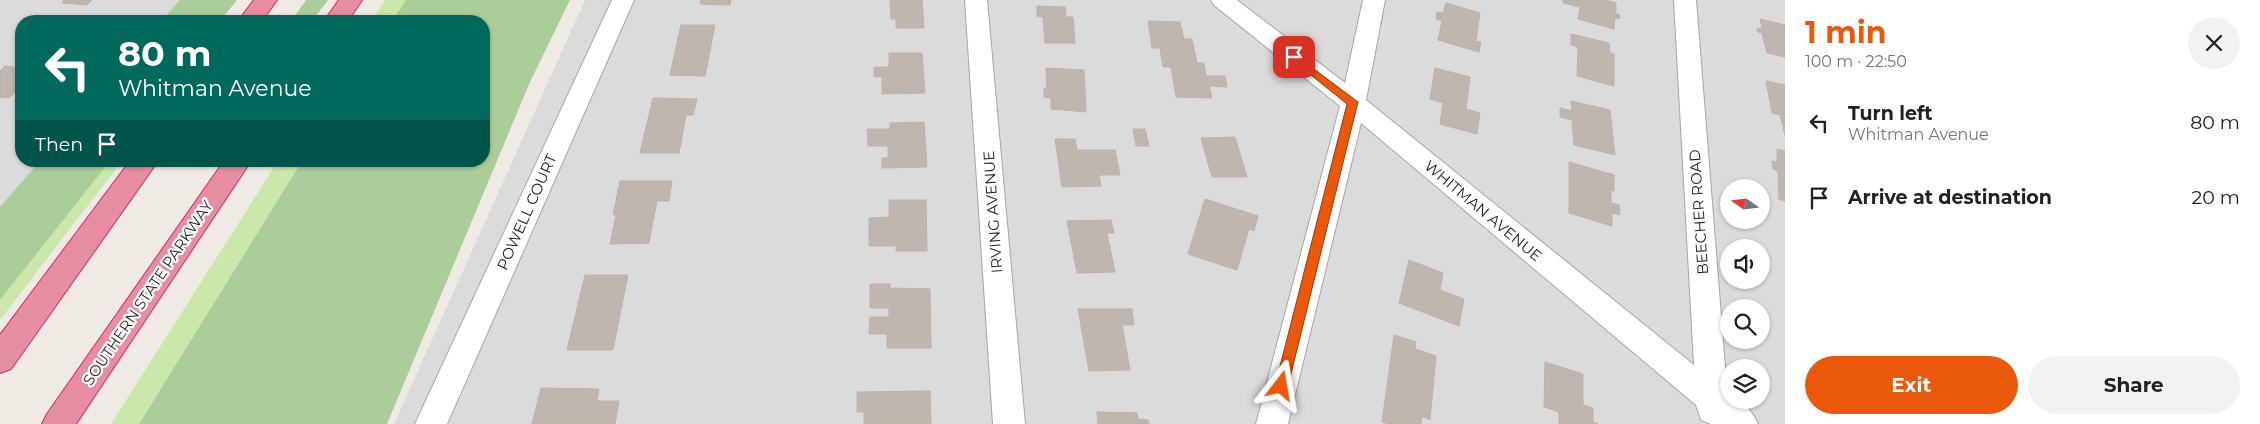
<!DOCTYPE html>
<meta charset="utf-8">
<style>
body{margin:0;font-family:Montserrat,sans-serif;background:#f2f2f2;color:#202124;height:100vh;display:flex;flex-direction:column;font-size:19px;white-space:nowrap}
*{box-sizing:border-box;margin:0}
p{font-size:16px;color:#757577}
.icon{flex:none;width:28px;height:28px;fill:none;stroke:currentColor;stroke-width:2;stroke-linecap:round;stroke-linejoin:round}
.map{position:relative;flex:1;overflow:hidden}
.drawer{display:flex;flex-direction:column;background:#fff;width:475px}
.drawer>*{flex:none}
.top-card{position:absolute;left:15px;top:15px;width:475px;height:152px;border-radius:20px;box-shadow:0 1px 4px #0004;background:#00695c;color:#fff;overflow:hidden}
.needle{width:32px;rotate:284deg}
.buttons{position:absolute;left:1720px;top:179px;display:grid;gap:10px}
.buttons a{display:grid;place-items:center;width:50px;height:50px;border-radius:50%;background:#fff;box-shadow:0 1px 4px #0004;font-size:25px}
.pin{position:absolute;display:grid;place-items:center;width:42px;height:42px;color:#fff;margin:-21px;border-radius:10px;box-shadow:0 2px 8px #0006}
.me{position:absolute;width:55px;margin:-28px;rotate:14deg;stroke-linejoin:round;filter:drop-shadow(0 0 4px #0008)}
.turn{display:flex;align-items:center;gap:18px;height:105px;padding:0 20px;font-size:22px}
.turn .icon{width:65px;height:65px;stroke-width:2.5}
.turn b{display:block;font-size:35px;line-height:42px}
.then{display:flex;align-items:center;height:48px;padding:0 20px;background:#0003;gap:10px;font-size:19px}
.round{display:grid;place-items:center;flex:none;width:52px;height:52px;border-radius:26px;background:#f2f2f2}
.headline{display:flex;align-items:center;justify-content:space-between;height:85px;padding:0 20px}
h1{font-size:30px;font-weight:700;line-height:38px;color:#ea580c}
.action{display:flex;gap:10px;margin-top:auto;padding:10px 20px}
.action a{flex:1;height:58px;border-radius:30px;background:#ea580c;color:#fff;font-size:20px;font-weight:700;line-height:58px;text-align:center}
.action a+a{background:#f2f2f2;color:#202124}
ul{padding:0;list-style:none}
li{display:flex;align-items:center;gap:15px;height:75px;padding:0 20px}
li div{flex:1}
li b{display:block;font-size:19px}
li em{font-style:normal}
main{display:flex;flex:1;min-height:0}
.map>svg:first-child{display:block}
.residential{fill:#dcdbdb;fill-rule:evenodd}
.grass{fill:#cbe8aa}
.forest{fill:#abcd99}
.building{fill:#bfb6b0;stroke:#c0b1a6}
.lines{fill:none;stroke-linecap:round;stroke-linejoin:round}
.street-casing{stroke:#a5a5a5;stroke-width:2}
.highway-casing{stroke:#d6276b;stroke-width:2}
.street{fill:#fff;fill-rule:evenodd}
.highway{fill:#e58da1;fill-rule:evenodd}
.route{fill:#ea580c;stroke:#983908}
.labels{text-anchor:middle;stroke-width:4.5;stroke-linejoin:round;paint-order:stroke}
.street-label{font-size:15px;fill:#1e1e1e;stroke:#fff}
</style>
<main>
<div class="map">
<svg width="1785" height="424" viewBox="0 0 1785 424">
<rect width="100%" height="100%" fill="#efebe4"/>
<g class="residential">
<path d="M0,0h188l-19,21h-148v140h24l-45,51z"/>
<path d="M585,0h1200v424h-1391zM1729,188h32v32h-32zM1729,248h32v32h-32zM1729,308h32v32h-32zM1729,368h32v32h-32z"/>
</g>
<g class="grass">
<path d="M385,0h21l-14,21h-21z"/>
<path d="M110,161h12l-122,159v-20z"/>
<path d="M278,161h24l-163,263h-28z"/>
</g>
<g class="forest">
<path d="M180,0h57l-17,21h-59z"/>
<path d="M306,0h22l-16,21h-21z"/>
<path d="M406,0h164l-40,82 -143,342h-248l163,-263h182v-140h-92z"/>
<path d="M40,161h70l-110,139v-93z"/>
</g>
<g class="building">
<path d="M64,0h28l-5,5 -25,-2z"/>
<path d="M701,0h30l-1,5 -30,-1z"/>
<path d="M890,0h32l2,28h-28v-9h-5z"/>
<path d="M1563,0h43l10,3v11l4,1 -1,4 -4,-1 -1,11 -36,-10 2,-12 -17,-4z"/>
<path d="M1446,3l34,10 -4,28 5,1 -2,10 -41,-12 4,-19 -6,-2 1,-7 6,1z"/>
<path d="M1037,6l28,1 1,10h7l2,26h-30l-2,-26 -6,-1z"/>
<path d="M133,16l23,3 -2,2h-27z"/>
<path d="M54,18l30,3h-34z"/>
<path d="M1760,19l25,6v32l-18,-4 -5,-20 -4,-1 -1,-4 5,1z"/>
<path d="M1148,21l32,1 4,17h8l5,24h7l2,13h19l2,11 -18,-1 3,12 -36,-1 -5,-30h-8l-3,-19h-8z"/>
<path d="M681,25h34l-10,51 -35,-1z"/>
<path d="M1571,34l38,9 1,10 4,1v32l-37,-10 1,-29 -7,-2z"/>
<path d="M889,53h33l3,40 -43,1v-17h-8v-10h15z"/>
<path d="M5,66l16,2v18l-12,12 -9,-1v-26z"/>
<path d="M1046,68l38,2 2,42 -35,-3v-11l-7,-1v-9h3z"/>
<path d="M1435,68l35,9 -4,32 14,4 -3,21 -37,-10 3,-21 -13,-4z"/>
<path d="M1766,81l19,4v50l-5,-20 -8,-2z"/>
<path d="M653,98l44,1 -4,16h-7l-7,38h-39z"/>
<path d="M1571,101l39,9 5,45 -41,-10 -2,-25 -12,-3v-9l12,3z"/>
<path d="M924,122l3,45 -45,1v-10h6v-12h-20l-1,-17h23v-6z"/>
<path d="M1133,129h12l4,17h-13z"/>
<path d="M1235,137l12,40h-35l-11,-39z"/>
<path d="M1055,139h20l2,11h38l5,25h-21l2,11 -39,1z"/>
<path d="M1777,149l8,2v50l-6,-2 -1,-28 -5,-2 -1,-8 5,1z"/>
<path d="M1569,162l45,13v16l-3,-1v13l8,2 1,10 -8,-2v13l-43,-13z"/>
<path d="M620,181h52l-3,20h-12l-8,42 -39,1 6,-29h-3z"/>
<path d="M1205,199l53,17 -4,15 -5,-2 -12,41 -49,-16z"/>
<path d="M889,200h37l1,51h-31v-5h-27v-28l20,-1z"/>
<path d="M1111,220l3,13h-7l8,39 -38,1 -10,-52z"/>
<path d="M1409,260l34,13 -3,17 24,9 -5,27 -60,-23z"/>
<path d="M585,275h43l-15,75h-46z"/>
<path d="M870,284h20v4l40,1 1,59h-44v-14h-18l1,-17h19v-9h-19z"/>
<path d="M1078,309h54l2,16h-12l8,45 -41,1z"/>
<path d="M1394,335l22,7 -1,7 21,7 -6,64 -8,-4 -1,8h-32l-7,-2z"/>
<path d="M1545,362l38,12v31l10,3v14l5,2h-39v-12l-15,-5z"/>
<path d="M541,388l58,1 -2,12h22l-4,23h-83z"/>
<path d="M930,391l1,33h-67v-12h-7v-20z"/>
<path d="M1097,412l40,1 1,6 10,1 1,4h-51z"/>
</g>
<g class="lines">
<g class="street-casing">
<g id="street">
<path d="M612,0h22l-187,424h-32z"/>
<path d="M965,0h22l38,424h-32z"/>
<path d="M1211,0h26l108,83 18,-83h22l-19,100 328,265 -20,-365h22l31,392 2,2v6c14,0 24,12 29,24h-47l-10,-4 -5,-15 -335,-282 -73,301h-32l84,-318 -126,-101z"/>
</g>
</g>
<g class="highway-casing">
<g id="highway">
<path d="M254,0h23l-15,21h-24z"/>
<path d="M339,0h23l-14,21h-24z"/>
<path d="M130,161h28l-147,208 -11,4v-38z"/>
<path d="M224,161h27l-175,263h-34l5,-10z"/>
</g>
</g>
<use href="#street" class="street"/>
<use href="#highway" class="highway"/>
</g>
<path class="route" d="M1294,54l64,48 -70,284 -2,4 -5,2 -4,-2 -2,-4 72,-282 -56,-45 -1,-2z"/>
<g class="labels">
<g class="street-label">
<text transform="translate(1483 211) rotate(40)" y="5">WHITMAN AVENUE</text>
<text transform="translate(527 212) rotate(-66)" y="5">POWELL COURT</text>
<text transform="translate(993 212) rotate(-94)" y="5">IRVING AVENUE</text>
<text transform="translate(1699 212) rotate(-94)" y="5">BEECHER ROAD</text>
<text transform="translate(148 293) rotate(-56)" y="5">SOUTHERN STATE PARKWAY</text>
</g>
</g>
</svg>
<div class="buttons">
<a><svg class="needle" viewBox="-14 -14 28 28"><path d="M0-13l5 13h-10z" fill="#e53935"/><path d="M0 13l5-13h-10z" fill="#757577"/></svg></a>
<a><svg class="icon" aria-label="sound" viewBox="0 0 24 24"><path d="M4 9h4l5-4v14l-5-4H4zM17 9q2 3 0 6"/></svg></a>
<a><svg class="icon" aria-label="search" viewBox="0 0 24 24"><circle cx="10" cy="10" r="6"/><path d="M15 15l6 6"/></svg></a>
<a><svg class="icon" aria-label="layers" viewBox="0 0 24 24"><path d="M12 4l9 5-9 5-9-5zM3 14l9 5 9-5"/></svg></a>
</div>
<div class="pin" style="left:1294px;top:57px;background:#d93025"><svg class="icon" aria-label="arrive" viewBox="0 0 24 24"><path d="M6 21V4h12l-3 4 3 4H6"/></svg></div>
<svg class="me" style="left:1281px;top:386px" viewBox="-20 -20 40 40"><path d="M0-17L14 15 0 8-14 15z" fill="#ea580c" stroke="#fff" stroke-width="4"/></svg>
<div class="top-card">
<div class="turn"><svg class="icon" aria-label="left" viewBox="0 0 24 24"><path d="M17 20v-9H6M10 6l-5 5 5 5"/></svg><div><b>80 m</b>Whitman Avenue</div></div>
<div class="then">Then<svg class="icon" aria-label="arrive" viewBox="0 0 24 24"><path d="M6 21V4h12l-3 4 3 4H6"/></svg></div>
</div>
</div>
<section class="drawer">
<div class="headline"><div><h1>1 min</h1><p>100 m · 22:50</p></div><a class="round"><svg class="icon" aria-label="close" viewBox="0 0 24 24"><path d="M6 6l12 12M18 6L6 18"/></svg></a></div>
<ul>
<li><svg class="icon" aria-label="left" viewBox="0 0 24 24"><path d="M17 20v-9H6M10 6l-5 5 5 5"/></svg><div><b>Turn left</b><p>Whitman Avenue</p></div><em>80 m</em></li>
<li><svg class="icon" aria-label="arrive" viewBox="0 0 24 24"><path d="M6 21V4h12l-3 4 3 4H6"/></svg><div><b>Arrive at destination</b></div><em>20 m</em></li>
</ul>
<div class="action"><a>Exit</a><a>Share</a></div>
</section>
</main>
